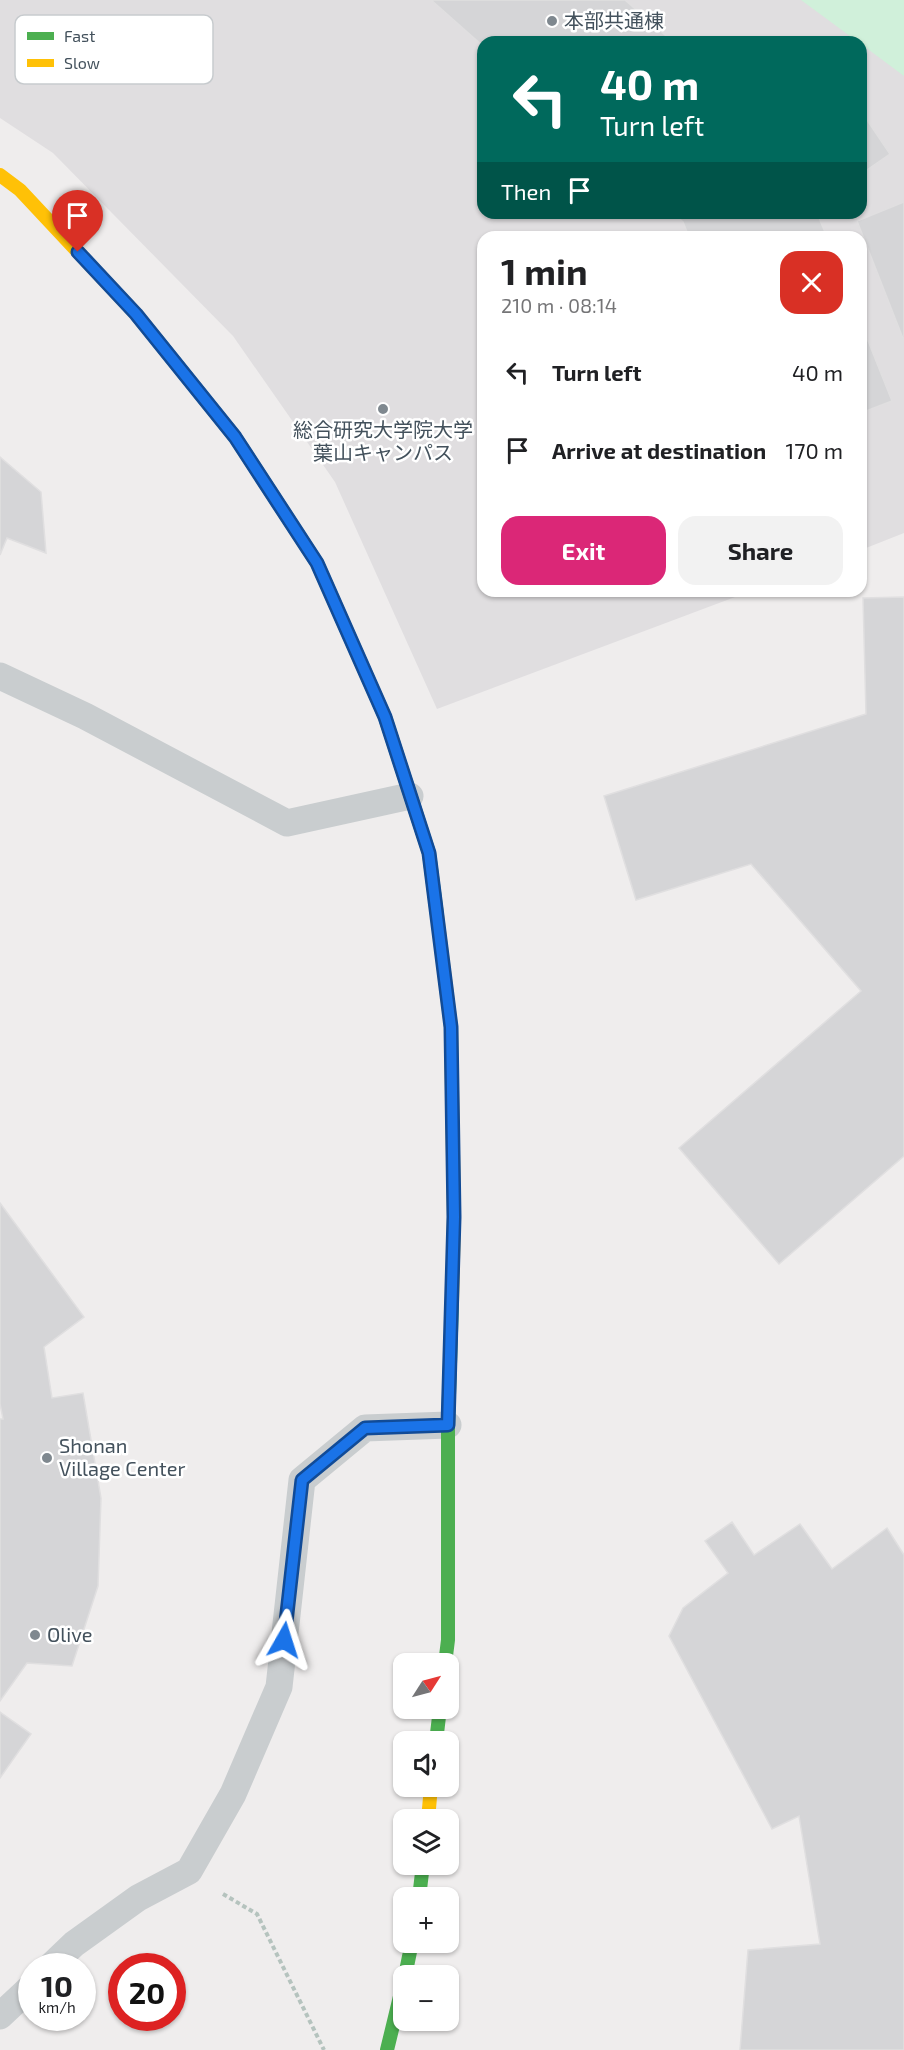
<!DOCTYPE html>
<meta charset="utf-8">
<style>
body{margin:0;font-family:"Exo 2","Noto Sans JP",sans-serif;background:#f2f2f2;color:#202124;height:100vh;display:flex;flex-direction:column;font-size:22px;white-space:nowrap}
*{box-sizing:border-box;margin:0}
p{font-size:20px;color:#757577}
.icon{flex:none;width:33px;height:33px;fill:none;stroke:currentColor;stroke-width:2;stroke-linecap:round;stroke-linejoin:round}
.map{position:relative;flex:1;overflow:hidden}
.sheet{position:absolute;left:477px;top:231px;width:390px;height:366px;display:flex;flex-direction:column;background:#fff;border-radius:18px;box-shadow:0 2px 4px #0004}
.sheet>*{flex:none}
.top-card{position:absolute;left:477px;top:36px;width:390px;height:183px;border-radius:18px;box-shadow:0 2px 4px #0004;background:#00695c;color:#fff;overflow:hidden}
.needle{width:39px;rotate:54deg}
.fabs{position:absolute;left:393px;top:1653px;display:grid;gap:12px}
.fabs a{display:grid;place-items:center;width:66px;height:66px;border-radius:12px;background:#fff;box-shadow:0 2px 4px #0004;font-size:30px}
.speed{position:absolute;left:18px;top:1953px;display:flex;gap:12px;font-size:30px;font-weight:700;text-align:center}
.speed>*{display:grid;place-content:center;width:78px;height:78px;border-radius:50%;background:#fff;box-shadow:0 2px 4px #0004;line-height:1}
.speed small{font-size:15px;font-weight:400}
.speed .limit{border:9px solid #d22;background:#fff;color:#111}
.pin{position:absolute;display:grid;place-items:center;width:51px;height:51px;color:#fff;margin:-62px -26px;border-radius:50% 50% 50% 0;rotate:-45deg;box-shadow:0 0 6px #0007}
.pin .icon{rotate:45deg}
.me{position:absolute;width:66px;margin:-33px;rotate:6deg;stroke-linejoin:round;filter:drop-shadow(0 0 4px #0008)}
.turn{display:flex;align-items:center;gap:21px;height:126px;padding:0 24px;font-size:27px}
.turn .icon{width:78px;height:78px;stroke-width:2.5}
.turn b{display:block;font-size:42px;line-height:51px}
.then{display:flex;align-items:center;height:57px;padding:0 24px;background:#0003;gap:12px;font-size:22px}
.round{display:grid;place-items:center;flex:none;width:63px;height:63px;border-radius:18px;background:#f2f2f2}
.summary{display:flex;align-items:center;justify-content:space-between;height:102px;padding:0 24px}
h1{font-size:36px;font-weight:700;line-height:45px}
.primary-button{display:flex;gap:12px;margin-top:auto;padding:12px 24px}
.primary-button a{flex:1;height:69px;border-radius:18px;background:#db2777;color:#fff;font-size:24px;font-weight:700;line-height:69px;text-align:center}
.primary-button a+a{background:#f2f2f2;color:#202124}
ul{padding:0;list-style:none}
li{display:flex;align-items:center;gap:18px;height:78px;padding:0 24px}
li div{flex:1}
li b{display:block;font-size:22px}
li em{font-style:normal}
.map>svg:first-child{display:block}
.education{fill:#e0dee0;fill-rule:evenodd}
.green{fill:#d0f0da}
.building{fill:#d5d5d7;stroke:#e0dfe0;stroke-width:1.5}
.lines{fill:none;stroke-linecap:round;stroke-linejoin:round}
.path{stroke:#b5c3be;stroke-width:4;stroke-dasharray:4.5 3;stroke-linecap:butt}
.lane{stroke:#c9cdcf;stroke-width:27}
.fast{stroke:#4caf50;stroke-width:14}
.slow{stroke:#ffc107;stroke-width:14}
.route-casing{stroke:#114b97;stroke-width:15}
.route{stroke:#1a73e8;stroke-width:10}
.poi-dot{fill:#7f888f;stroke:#fff;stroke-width:2}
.labels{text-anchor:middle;stroke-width:5;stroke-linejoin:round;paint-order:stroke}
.poi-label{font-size:20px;fill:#43515c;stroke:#fff;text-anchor:start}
.key{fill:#fff;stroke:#c7cbce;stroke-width:1.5}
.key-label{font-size:16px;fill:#43515c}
</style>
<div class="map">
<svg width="904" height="2050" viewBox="0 0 904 2050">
<rect width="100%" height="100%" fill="#efeded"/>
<path class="education" d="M0,0h904v533l-43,17v-313h-378v354h268l-314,118 -102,-227 -102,-146 -180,-183 -53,-35zM483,42h378v171h-378z"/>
<path class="green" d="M801,0h103v76l-43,-32v-2h-3z"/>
<g class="building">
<path d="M431,0h194l48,42h-190v4z"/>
<path d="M861,111l29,43 -29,20z"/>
<path d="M904,202v139l-47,-120z"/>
<path d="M673,213h144l10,24h-138l-6,-15z"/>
<path d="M861,323l31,78 -31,12z"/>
<path d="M0,457l41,35 5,61 -39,-15 -7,17z"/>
<path d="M904,597v559l-125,108 -100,-116 182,-157 -110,-127 -115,36 -32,-104 262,-82 -3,-116z"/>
<path d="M0,1203l84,114 -40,30 8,51 31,-5 18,105 -3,88 -26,80 -45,-3 -27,38v-282h3l-3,-15z"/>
<path d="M732,1522l22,33 46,-31 32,45 55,-41 17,27v495h-164l8,-100 72,-6 -21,-128 -27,13 -103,-193 14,-28 45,-35 -23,-32z"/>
<path d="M0,1712l31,22 -31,44z"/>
</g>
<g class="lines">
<path class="path" d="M223,1894l34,20 67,136"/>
<g class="lane">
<path d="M0,676l85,40 202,107 123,-27"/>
<path d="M51,1966l23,-22 64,-46 51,-27 44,-77 46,-107 23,-207 63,-52 83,-3"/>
<path d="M0,2016l32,-30"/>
</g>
<g class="fast">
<path d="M157,340l78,97 82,126 68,154 44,136 8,62"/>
<path d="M445,1664l3,-24v-215l4,-123"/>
<path d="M436,1742l4,-34"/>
<path d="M419,1898l4,-34"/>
<path d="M405,1976l7,-34"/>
<path d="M387,2050l17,-70"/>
</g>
<g class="slow">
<path d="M0,175l20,15 116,124 21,26"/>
<path d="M437,915l14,112 3,190 -2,85"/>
<path d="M428,1820l3,-34"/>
</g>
</g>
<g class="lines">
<g class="route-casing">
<path id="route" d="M78,252l58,62 99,123 82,126 68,154 44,136 22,174 3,190 -6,208 -83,3 -63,52 -18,160"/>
</g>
<use href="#route" class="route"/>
</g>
<g class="poi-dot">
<circle cx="552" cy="21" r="6"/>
<circle cx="383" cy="409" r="6"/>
<circle cx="47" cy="1458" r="6"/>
<circle cx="35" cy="1635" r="6"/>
</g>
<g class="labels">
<g class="poi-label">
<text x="564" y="28">本部共通棟</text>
<text x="383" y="437" text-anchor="middle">総合研究大学院大学<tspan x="383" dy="23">葉山キャンパス</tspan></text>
<text x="59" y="1453">Shonan<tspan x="59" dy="23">Village Center</tspan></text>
<text x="47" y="1642">Olive</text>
</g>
</g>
<rect x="15" y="15" width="198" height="69" rx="9" class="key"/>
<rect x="27" y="32" width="27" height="8" fill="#4caf50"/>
<rect x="27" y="59" width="27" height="8" fill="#ffc107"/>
<g class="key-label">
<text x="64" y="42">Fast</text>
<text x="64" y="69">Slow</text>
</g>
</svg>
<div class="fabs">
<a><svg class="needle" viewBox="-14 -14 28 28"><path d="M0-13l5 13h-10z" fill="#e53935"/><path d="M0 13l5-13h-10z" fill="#757577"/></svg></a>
<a><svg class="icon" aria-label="sound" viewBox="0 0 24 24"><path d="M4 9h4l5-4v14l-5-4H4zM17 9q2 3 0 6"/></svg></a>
<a><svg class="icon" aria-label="layers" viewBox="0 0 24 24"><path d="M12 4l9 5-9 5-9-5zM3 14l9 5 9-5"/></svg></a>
<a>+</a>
<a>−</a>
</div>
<div class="speed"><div>10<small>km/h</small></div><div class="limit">20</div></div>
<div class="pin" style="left:78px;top:252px;background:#d93025"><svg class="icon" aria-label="arrive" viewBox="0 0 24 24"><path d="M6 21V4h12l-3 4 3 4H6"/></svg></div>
<svg class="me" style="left:284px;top:1640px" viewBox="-20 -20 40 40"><path d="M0-17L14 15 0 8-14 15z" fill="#1a73e8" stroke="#fff" stroke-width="4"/></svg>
<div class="top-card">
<div class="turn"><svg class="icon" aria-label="left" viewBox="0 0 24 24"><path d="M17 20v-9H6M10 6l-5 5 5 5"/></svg><div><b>40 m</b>Turn left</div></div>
<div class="then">Then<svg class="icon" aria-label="arrive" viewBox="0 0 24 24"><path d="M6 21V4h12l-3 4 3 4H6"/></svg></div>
</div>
<section class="sheet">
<div class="summary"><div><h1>1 min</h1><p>210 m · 08:14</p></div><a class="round" style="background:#d93025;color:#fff"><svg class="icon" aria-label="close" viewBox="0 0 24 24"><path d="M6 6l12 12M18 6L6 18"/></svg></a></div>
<ul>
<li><svg class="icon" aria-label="left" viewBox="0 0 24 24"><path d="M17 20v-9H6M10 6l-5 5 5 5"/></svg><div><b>Turn left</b></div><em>40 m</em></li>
<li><svg class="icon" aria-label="arrive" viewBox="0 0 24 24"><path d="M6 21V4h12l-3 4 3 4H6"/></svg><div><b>Arrive at destination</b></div><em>170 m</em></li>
</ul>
<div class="primary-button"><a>Exit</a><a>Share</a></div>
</section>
</div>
